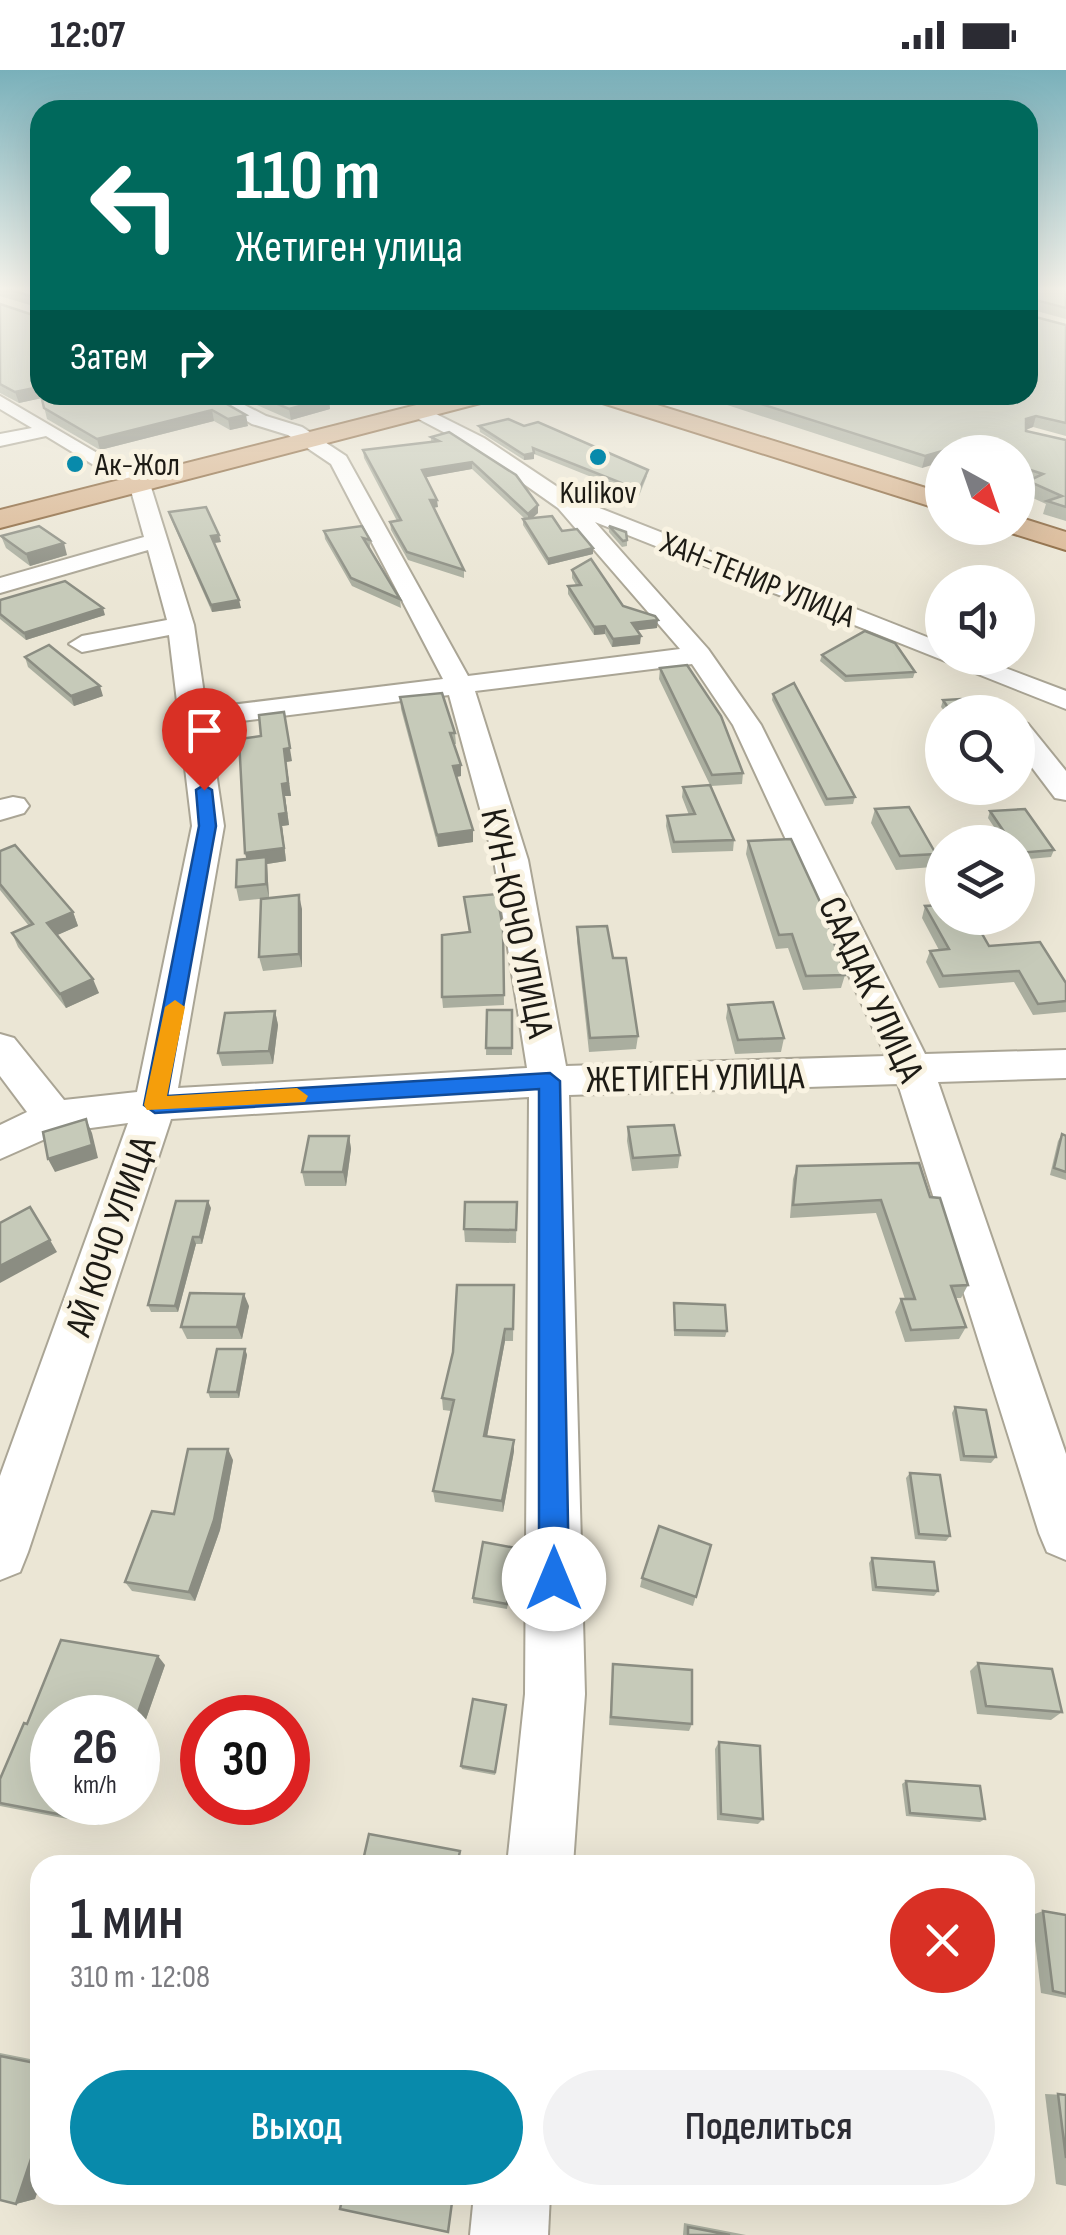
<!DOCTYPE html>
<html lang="ru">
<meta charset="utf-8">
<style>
body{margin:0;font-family:"Sofia Sans Condensed",sans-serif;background:#f2f2f3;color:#2b2b33;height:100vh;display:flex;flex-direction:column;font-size:38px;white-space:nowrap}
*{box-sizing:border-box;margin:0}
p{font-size:32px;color:#7c7c81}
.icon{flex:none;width:55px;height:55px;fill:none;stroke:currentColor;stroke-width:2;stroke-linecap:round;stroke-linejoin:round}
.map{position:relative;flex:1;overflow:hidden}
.drawer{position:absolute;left:30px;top:1785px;width:1005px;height:350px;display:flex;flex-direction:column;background:#fff;border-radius:30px;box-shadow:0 10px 40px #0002}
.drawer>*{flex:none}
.banner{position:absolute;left:30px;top:30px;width:1008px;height:305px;border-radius:30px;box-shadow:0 10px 40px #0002;background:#00695c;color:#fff;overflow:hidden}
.needle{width:65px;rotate:140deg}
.fabs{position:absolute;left:925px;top:365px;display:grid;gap:20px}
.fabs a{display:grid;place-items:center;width:110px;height:110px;border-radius:50%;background:#fff;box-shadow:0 10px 40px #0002;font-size:50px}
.speed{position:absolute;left:30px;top:1625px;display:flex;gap:20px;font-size:50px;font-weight:700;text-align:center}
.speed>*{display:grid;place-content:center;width:130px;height:130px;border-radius:50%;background:#fff;box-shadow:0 10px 40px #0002;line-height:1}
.speed small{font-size:25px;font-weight:400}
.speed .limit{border:15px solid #d22;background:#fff;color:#111}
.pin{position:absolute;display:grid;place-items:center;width:85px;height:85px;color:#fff;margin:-102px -42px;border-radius:50% 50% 50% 0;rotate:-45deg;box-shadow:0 0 10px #0007}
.pin .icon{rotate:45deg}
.me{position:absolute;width:110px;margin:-55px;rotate:0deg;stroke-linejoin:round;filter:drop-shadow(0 0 8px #0008)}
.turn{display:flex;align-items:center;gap:35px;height:210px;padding:0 40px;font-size:45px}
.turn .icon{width:130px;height:130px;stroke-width:2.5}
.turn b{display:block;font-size:70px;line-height:85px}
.then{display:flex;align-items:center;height:95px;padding:0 40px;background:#0003;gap:20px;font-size:38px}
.round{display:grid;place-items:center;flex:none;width:105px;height:105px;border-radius:52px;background:#f2f2f3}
.headline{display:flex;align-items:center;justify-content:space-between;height:170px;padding:0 40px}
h1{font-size:60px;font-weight:600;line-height:75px}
.action{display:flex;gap:20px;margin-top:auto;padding:20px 40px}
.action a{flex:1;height:115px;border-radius:60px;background:#088aab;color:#fff;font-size:40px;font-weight:600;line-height:115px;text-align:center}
.action a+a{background:#f2f2f3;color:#2b2b33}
.status{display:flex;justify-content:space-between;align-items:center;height:70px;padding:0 50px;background:#fff;direction:ltr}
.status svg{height:28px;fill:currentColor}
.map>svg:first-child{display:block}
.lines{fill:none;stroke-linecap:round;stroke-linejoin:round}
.minor-casing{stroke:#aaa595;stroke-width:4}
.major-casing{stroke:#876137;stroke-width:4}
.minor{fill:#fff;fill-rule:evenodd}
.major{fill:#d9b692;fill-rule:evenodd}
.wall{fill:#aaae9f}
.shaded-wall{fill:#8b8d82}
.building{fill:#c6cab9;stroke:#8b8d82;stroke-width:2.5}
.route{fill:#1a73e8;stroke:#114b97;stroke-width:2.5}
.slow{fill:#f59e0b}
.poi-dot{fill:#088aab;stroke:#f9f3e2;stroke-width:4}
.labels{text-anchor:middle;stroke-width:10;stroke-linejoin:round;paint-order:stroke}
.far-poi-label{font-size:32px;fill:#1d1b15;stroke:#f9f3e2;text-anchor:start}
.far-street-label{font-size:32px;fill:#1d1b15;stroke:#f9f3e2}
.street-label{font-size:38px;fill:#1d1b15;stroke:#f9f3e2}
</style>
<div class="status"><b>12:07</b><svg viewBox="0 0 49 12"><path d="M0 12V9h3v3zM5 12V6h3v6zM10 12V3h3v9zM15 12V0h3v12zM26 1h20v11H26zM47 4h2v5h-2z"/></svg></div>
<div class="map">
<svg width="1066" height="2165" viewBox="0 0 1066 2165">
<rect width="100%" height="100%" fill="#ebe6d5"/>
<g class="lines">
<g class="minor-casing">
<g id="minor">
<path d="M202,325h23l41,21 36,11 44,29 122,220 212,-27 -122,-141 -88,-62 -57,-30v-8l7,-2 64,32 90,60 368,145v15h37l87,33v18l-471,-187 113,127 53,76 164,329 141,-4v28l-128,4 128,372v106l-19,-8 -8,-19 -141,-449 -329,11 16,599 -12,171h-66l18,-171 4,-597 -358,22 -143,433 -8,20 -20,8v-104l128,-353 -67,9 -61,27v-34l27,-13 -27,-36v-42l14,4 50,62 73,-8 55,-266 -23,-191 -87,17 -13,-8 13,-8 85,-16 -19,-70 -148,43v-15l144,-41 -14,-50 -84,-51 -46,10v-12l32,-6 -32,-19v-13l150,88 44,141 12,83 237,-29 -112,-215 -43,-29 -36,-11zM692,594l41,61 153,331 -320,10 -38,-206 -53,-169zM449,625l45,165 33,208 -349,20 46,-262 -15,-101z"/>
<path d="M1018,651l10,3 38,47v29l-11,-2 -37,-49z"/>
<path d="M13,727l11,2 5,7 -5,7 -24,7v-20z"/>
<path d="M474,2125h76l-2,40h-78z"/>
</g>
</g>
<g class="major-casing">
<g id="major">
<path d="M456,325h40l-4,5 -492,128v-18z"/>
<path d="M589,325h36l317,98v17l-349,-110z"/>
<path d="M1018,447l48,15v18l-58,-18 -3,-4h13z"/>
</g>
</g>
<use href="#minor" class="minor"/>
<use href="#major" class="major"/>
</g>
<g class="wall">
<path d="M0,216h40v22l-40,-12z"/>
<path d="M1028,216h38v33l-37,-10 -1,1v5l38,10v111l-33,-9 -7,3v1l40,9v81l-23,-7 3,-10 -22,-10 3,-11 -9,-4v-27h-76l-20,16 -204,-66 1,-6 -3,-1h227l32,7 53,-7z"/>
<path d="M0,234l211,91 37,31 -18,4 -16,-9 -114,29 -53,-31 -5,-21 -23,5 -19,-10z"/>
<path d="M234,325h104l-10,3 2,11 -39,11z"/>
<path d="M479,356l168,50 -8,20 -105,-42v5l-10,1 -44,-28z"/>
<path d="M449,362l89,81 -6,5 30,13 31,17v6l-45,11 -25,-40v-6h2l-53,-50 -47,8 13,30 -5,1 31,62v8l-56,-18 -17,-30 -1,-8 7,-1 -33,-63 -1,-8 68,-8v-5z"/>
<path d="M169,442l52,30 -7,1 27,65 -29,4 -41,-93z"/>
<path d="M609,456l18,14v6l-5,1 -13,-15z"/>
<path d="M324,461l46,9v8l-1,-1 31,52 1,9 -49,-22 -27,-47z"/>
<path d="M1,466l66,19 -37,11 -24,-18z"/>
<path d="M572,500l51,36 34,22 -20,2 3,14 -28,3 -7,-13 -11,1 -26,-41v-8l8,-1 -4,-7z"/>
<path d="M0,530l105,15 -79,25 -26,-21z"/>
<path d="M822,585l93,17 -2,6 -68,4 -25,-21z"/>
<path d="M25,587l78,39 -29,10 -46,-39z"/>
<path d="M660,598l83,105 -1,11 -31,2 23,54 -1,11 -61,2 -6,-27 1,-10 22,-1 -7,-18 1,-10 27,-2 -51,-106z"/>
<path d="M773,624l82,103 -2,7 -28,2 -53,-106z"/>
<path d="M400,627l55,36 1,11h-2l7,32 -4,1 16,53v12l-35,5 -37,-138z"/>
<path d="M943,630l45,12h-43l-4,-5z"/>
<path d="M261,666l31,25 -6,1 5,34h-6l4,29 -7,1 4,35 -19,3 2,34 -30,3 -3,-14 11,-28 -2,-6z"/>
<path d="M875,739l61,45 -4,13 -36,3 -25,-47z"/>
<path d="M990,741l64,39 -3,7 -33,3v-18h-14l-16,-24z"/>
<path d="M748,771l97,134 -4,13 -38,2 -15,-42 -12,1 -30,-95z"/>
<path d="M0,781l73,61 5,14 -21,9 42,58 -33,15 -48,-61 -6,-14 17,-7 -29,-36z"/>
<path d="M464,827l39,32 1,76 -61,3 -1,-11 27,-65z"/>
<path d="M925,836l64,40 77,37v29l-33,3 -19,-33 -75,6 -13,-26 4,-11 9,-1 -17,-32z"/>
<path d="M302,839v58l-39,4 -4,-14z"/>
<path d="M577,857l36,31 25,78 -2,13 -47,3 -12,-111z"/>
<path d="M728,935l56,33 -3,14 -46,2 -9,-36z"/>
<path d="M487,940h25v45h-26z"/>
<path d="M275,941l3,14 -5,39 -51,2 -4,-13z"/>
<path d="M628,1057l52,28 -2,13 -46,3 -5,-30z"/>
<path d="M1062,1064l4,2v44l-16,-5 8,-34z"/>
<path d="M349,1066l2,13 -5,37h-41l-3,-14z"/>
<path d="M797,1096l133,31 38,88 -7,13h-6l11,29 -7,12 -54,3 -10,-30 6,-13h4l-29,-86 -86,5 3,-39z"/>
<path d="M517,1132l-1,41 -51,-1 -1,-13z"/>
<path d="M211,1138l-9,36h-6l-18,68h-27l-3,-7z"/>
<path d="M514,1215l-1,56h-8l-18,96 27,14 -11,61 -68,-10 -2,-11 18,-80 -8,-1 -1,-12z"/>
<path d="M674,1233l53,28 -2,6 -51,-1z"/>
<path d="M249,1236l-7,33h-55l-6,-12z"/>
<path d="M245,1279l2,6 -8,43h-29l-2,-6z"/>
<path d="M955,1337l41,50 -5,6 -31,-2 -8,-48z"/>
<path d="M233,1390l-13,70 -25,71 -63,-10 -7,-9 49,-68z"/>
<path d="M910,1403l40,63 -4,5 -31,-2 -9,-61z"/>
<path d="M711,1475l-18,61 -53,-19 2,-9z"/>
<path d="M516,1478l-9,61 -34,-6v-5z"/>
<path d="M872,1488l66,33 -4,5 -62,-5 -3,-28z"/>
<path d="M978,1593l84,49 -11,8 -74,-6 -7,-43z"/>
<path d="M613,1594l79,60 -3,7 -80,-6z"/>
<path d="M165,1595l-21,60 -6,-1v-6h-86l55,84 -8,23 -99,-19v-27l27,-55z"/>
<path d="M506,1638l-11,67 -33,-6 -1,-3z"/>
<path d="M719,1672l44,77 -5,5 -41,-4 -2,-71z"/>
<path d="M906,1711l79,38 -5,3 -74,-6 -4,-32z"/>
<path d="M1043,1841l23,4v83l-25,-5 -9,-78z"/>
<path d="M0,1983l40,8v123l-5,15 -19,5 -16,-4z"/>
<path d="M1045,2024l21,1v91l-10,-2z"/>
<path d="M684,2153l62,12h-63z"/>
</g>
<g class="shaded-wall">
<path d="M39,317l1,8 2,3 -23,5 -4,-11z"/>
<path d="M329,328l1,11 -39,11 -2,-11z"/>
<path d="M212,340l2,11 -114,29 -3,-11z"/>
<path d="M246,345l2,11 -18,4 -2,-11z"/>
<path d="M1036,346l-3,11 -11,4 4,-12z"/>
<path d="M956,377l-2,5h-12v10l-20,6 3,-12z"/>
<path d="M534,383v6l-10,1v-5z"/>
<path d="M472,392v7l-50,9v-8z"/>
<path d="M430,430h7l1,7 -8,1z"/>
<path d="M538,435v8l-10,9v-8z"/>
<path d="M219,465l2,7 -8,1 -2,-7z"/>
<path d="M64,473l3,12 -37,11 -4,-12z"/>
<path d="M593,478v6l-45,11v-6z"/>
<path d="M239,530l2,8 -29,4 -1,-7z"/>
<path d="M103,538l2,7 -79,25 -2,-7z"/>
<path d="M658,550l-1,8 -25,3v-8z"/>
<path d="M605,556v8l-11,1v-8z"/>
<path d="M641,566l-1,8 -28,3 1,-8z"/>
<path d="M100,616l3,10 -29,10 -3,-10z"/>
<path d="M284,642l8,49 -6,1 5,34h-6l4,29 -7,1 4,35 -19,3 2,34 -3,-14 -18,-18 -3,-13 34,-39 3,-30z"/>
<path d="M461,695v11l-7,1 -1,-11z"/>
<path d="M473,760v12l-35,5 -1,-12z"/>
<path d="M299,825l3,14v58l-3,-13z"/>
<path d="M73,842l5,14 -25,11 -6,-14z"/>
<path d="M93,909l6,14 -33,15 -6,-14z"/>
<path d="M275,941l3,14 -5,39 -4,-13z"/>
<path d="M86,1049l6,14 6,25 -43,14 -7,-13z"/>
<path d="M349,1066l2,13 -5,37 -3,-14z"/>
<path d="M208,1131l3,7 -9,36 -2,-7z"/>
<path d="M193,1167l3,7 -18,68 -3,-6z"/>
<path d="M50,1170l7,12 -57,31v-17z"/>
<path d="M244,1224l5,12 -7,33 -5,-12z"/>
<path d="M505,1259v12l-20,106 -1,-11z"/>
<path d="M245,1279l2,6 -8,43 -2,-6z"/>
<path d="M514,1370v11l-11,61 -1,-11z"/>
<path d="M228,1379l5,11 -13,70 -25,71 -6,-9z"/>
<path d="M158,1586l7,9 -21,60 -8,-7z"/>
<path d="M95,1732h12l-8,23 -10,-5z"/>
<path d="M40,2062v52l-5,15 -19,5z"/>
</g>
<g class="building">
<path d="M0,216h40v21l-2,-8z"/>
<path d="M1028,216h38v22l-34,-9 -4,3z"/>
<path d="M0,234l36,12 4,-3v78l-1,-4 -24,5 -15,-8z"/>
<path d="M1028,238v7l38,10v98l-30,-7 -10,3v12l40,9v67l-19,-6 15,-5 -34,-15 15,-7 -25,-8v-14h-44l-18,-5 -31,9 -192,-61h210l32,7 8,-7h45v-38l7,-6 -7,-2z"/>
<path d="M41,325h170l35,20 -18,4 -16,-9 -115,29 -53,-31z"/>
<path d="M257,325h65l7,3 -40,11z"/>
<path d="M508,349l16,7 14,-4 110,48 -9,20 -106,-42 1,5 -10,2 -45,-29z"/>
<path d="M449,362l67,43 22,30 -10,9 -56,-52 -50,8 15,30h-7l34,70 -57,-18 -17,-30 11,-2 -38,-70 76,-9 -8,-4z"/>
<path d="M206,437l13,28 -8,1 28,64 -28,5 -42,-93z"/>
<path d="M552,446l10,15 15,-2 16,19 -45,11 -25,-40z"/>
<path d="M39,456l25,17 -38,11 -25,-18z"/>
<path d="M362,456l8,14 -7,-2 37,61 -49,-21 -27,-47z"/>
<path d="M609,456l17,6 1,8 -4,1z"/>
<path d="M591,489l32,47 32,10 3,4 -26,3 9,13 -28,3 -8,-13 -11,1 -26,-41 13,-1 -9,-15z"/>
<path d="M65,511l38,27 -79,25 -24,-19v-14z"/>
<path d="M865,561l30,12 20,29 -69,4 -24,-21z"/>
<path d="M49,575l51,41 -29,10 -46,-39z"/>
<path d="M687,595l34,51 22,57 -31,2 -52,-107z"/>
<path d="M794,613l61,114 -28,2 -54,-105z"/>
<path d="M442,623l13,40h-5l11,32 -8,1 20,64 -36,5 -37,-138z"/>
<path d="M978,628l10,14h-37l-8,-12z"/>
<path d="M284,642l6,36 -6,1 4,34 -6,1 4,29 -7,1 5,34 -39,5 -6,-114 22,-3 -2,-21z"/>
<path d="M710,715l24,55 -60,2 -7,-26 28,-2 -12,-27z"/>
<path d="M909,737l27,47 -36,2 -25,-47z"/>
<path d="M1025,739l29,41 -36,3v-11h-7l-21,-31z"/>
<path d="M791,769l30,65 24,71 -39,1 -14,-42 -13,1 -31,-94z"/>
<path d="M15,775l58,67 -26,11 46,56 -33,15 -48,-61 21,-9 -33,-40v-33z"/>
<path d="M266,787v27l-30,3 1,-27z"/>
<path d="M497,824l6,35 1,66 -62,2v-62l28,-3 -6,-35z"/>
<path d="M299,825v59l-40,3 2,-58z"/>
<path d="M942,835v13h31l16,28 51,-4 26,41v18l-28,3 -19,-33 -76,5 -13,-25 19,-2 -24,-43z"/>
<path d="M607,856l6,32h13l12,78 -48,2 -13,-111z"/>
<path d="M773,932l11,36 -46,2 -10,-35z"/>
<path d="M487,940h25v38h-26z"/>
<path d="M275,941l-6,40 -51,2 7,-40z"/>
<path d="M86,1049l6,26 -44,14 -5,-27z"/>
<path d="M674,1055l6,30 -47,3 -5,-31z"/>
<path d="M1062,1064l4,2v36l-12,-4z"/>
<path d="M309,1066h40l-6,36h-41z"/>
<path d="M919,1093l11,34 10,1 28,87 -17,1 15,41 -55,3 -10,-31h14l-34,-99 -88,5 4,-39z"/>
<path d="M176,1131h32l-8,36h-7l-18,69 -27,-1z"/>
<path d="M465,1132h52l-1,28 -52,-1z"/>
<path d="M30,1137l20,33 -50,26v-43z"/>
<path d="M457,1215h57l-1,44h-8l-21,107 30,4 -12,61 -69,-10 21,-91 -12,-2 11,-46z"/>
<path d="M190,1223l54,1 -7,33h-56z"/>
<path d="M674,1233l51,2 2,26 -52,-1z"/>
<path d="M217,1279h28l-8,43h-29z"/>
<path d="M955,1337l31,3 10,47 -32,-1z"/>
<path d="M188,1379h40l-14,71 -25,72 -64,-10 27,-71 22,3z"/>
<path d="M910,1403l30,2 10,61 -31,-2z"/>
<path d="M659,1456l52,19 -15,52 -54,-19z"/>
<path d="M483,1472l33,6 -9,56 -34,-6z"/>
<path d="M872,1488l62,4 4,29 -62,-4z"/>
<path d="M61,1570l97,16 -22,62 -10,-2v2h-74v84h43l-6,18 -89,-17v-24l24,-56 3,1z"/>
<path d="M978,1593l74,6 10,43 -76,-6z"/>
<path d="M613,1594l79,6v54l-81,-7z"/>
<path d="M473,1629l33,6 -11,67 -34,-6z"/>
<path d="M719,1672l41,4 3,73 -42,-5z"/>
<path d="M906,1711l74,5 5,33 -75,-6z"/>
<path d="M369,1764l91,17 -3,14h-95z"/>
<path d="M1043,1841l23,4v79l-13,-3z"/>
<path d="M0,1986l40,8v68l-24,72 -16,-4z"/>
<path d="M1058,2024l8,1v63z"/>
<path d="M343,2125h110l-5,37 -108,-23z"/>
<path d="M688,2157l42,8h-42z"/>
</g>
<linearGradient id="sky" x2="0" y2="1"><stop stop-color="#79b0ba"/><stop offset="0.42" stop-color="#f6f4ec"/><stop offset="1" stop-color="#f6f4ec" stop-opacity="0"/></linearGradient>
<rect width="1066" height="520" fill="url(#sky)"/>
<path class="route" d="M204,715l8,5 4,36 -49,270 383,-23 10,8 9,498 -5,11 -10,4 -11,-4 -4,-11v-490l-384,24 -11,-8 55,-279 -3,-36z"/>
<path class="slow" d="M175,930l10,7 -18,89 130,-8 11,8 -3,6 -158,8 -3,-5 21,-98z"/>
<g class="poi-dot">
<circle cx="598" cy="387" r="10"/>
<circle cx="75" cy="394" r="10"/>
</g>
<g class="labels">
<g class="far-poi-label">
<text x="95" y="405">Ак-Жол</text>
<text x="598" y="433" text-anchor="middle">Kulikov</text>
</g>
<g class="far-street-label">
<text transform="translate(758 509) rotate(22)" y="11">ХАН-ТЕНИР УЛИЦА</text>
</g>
<g class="street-label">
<text transform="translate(518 853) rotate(78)" y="13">КУН-КОЧО УЛИЦА</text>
<text transform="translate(872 919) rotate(65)" y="13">СААДАК УЛИЦА</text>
<text transform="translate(695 1007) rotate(-1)" y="13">ЖЕТИГЕН УЛИЦА</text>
<text transform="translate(110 1166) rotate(-71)" y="13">АЙ КОЧО УЛИЦА</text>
</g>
</g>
</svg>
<div class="fabs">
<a><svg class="needle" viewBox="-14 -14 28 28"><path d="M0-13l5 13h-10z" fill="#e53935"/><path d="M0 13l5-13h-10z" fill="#7c7c81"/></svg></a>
<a><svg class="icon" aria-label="sound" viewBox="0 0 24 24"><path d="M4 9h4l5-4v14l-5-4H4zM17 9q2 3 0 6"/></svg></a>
<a><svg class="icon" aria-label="search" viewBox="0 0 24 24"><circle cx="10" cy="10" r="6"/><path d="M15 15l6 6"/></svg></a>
<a><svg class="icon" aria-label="layers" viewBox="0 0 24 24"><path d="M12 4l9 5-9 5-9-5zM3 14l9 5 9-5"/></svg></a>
</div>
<div class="speed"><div>26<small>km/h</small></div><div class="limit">30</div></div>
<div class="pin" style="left:204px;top:720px;background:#d93025"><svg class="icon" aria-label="arrive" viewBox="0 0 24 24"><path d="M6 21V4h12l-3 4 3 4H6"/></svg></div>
<svg class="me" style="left:554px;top:1509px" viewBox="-20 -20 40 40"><circle r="19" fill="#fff"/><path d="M0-13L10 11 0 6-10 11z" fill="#1a73e8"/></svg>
<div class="banner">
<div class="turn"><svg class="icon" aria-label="left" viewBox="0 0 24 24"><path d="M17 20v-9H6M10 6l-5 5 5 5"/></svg><div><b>110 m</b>Жетиген улица</div></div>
<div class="then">Затем<svg class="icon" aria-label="right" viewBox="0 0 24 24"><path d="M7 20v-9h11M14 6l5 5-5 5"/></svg></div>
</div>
<section class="drawer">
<div class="headline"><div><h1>1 мин</h1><p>310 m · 12:08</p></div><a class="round" style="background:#d93025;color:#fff"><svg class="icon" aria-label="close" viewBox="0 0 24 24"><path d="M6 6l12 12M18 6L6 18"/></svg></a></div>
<div class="action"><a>Выход</a><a>Поделиться</a></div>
</section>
</div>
